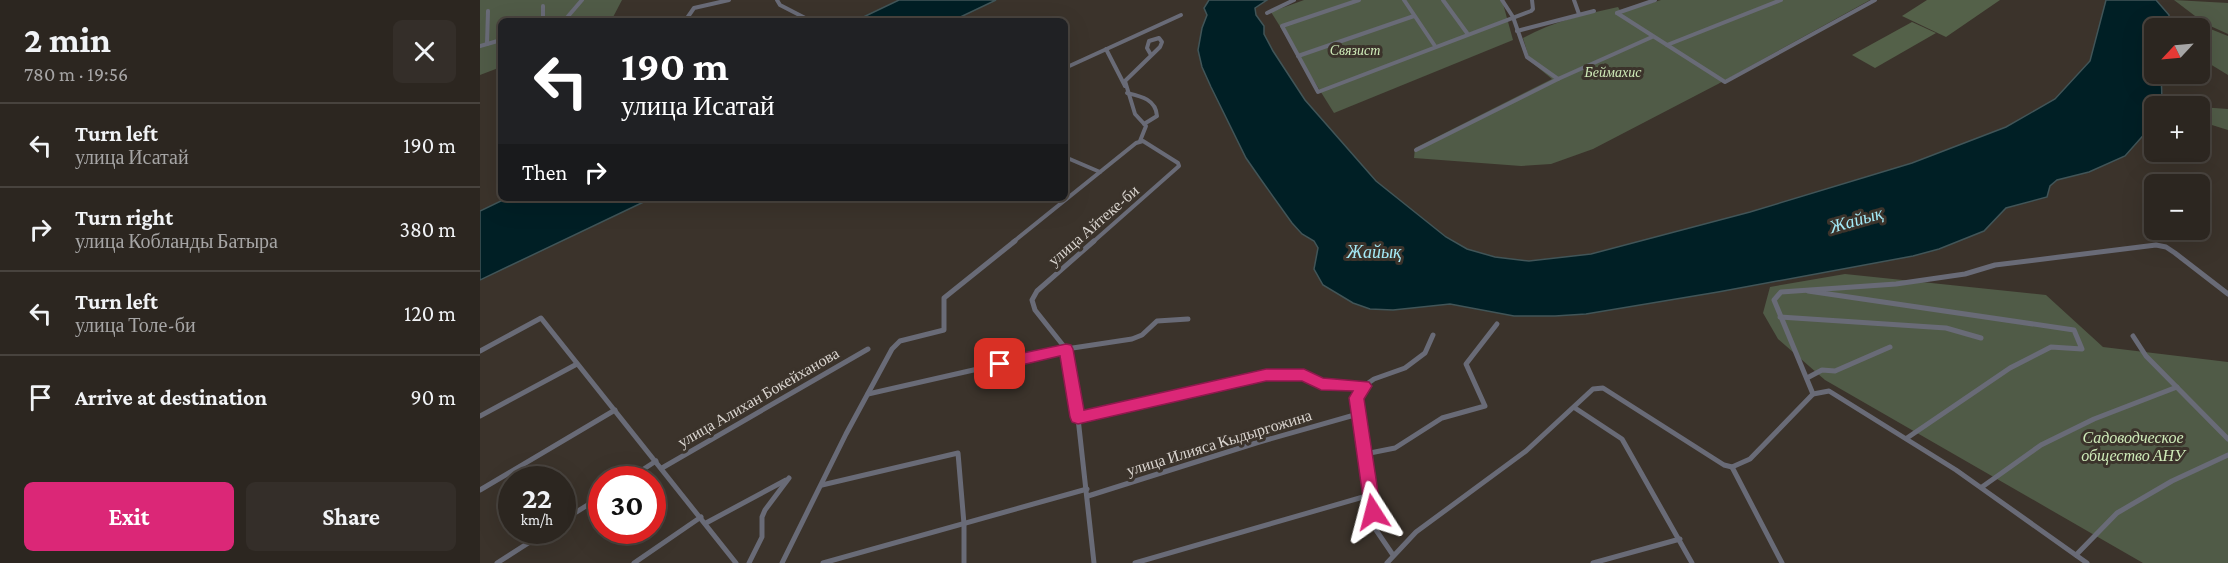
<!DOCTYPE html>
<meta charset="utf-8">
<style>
body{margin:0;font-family:"Crimson Pro",serif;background:#342e29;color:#f1f3f6;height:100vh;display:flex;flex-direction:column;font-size:22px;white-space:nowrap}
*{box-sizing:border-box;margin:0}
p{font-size:20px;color:#a6a5a5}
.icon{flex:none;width:33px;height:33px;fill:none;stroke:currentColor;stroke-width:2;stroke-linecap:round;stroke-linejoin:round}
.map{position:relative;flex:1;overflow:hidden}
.side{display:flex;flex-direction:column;background:#2c2620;width:480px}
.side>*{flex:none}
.banner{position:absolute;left:18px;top:18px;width:570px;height:183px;border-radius:9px;box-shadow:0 6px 24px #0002,0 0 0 2px #48433e;background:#202124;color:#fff;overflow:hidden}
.needle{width:39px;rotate:244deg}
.fabs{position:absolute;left:1664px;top:18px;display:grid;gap:12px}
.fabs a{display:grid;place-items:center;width:66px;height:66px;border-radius:9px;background:#2c2620;box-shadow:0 6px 24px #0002,0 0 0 2px #48433e;font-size:30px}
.speed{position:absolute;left:18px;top:466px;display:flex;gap:12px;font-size:30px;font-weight:700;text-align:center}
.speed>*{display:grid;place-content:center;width:78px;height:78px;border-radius:50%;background:#2c2620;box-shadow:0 6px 24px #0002,0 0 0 2px #48433e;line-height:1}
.speed small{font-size:15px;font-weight:400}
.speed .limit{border:9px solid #d22;background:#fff;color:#111}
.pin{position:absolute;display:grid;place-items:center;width:51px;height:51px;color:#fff;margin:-26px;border-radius:12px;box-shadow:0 3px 9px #0006}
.me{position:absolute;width:66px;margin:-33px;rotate:351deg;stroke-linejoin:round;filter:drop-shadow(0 0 4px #0008)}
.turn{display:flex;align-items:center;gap:21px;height:126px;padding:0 24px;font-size:27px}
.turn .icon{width:78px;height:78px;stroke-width:2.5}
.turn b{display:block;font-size:42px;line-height:51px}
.then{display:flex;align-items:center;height:57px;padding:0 24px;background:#0003;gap:12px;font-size:22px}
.round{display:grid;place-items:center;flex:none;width:63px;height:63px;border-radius:9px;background:#342e29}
.head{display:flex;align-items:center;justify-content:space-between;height:102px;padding:0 24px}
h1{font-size:36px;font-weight:700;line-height:45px}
.button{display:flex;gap:12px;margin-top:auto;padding:12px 24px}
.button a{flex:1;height:69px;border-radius:9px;background:#db2777;color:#fff;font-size:24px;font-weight:700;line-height:69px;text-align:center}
.button a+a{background:#342e29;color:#f1f3f6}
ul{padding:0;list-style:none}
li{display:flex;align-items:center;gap:18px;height:84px;padding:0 24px;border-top:2px solid #48433e}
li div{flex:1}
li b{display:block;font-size:22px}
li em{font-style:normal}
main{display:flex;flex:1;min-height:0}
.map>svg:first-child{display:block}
.green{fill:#505b47}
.forest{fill:#546149}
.water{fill:#001f25;stroke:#415558;stroke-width:1.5}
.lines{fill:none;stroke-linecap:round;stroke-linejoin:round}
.minor-far1{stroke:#696b77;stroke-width:4}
.minor{stroke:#696b77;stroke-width:5}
.route{fill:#db2777;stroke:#8e194d;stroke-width:1.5}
.labels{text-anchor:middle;stroke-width:6;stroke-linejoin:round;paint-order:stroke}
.far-park-label{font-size:14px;font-style:italic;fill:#cfebb9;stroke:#3b332b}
.street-label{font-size:16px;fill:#d9d4cf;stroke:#3b332b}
.park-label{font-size:16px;font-style:italic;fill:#cfebb9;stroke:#3b332b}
.water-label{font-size:18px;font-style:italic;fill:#a4eaf7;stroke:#3b332b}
</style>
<main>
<section class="side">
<div class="head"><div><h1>2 min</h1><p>780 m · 19:56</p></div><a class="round"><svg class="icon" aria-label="close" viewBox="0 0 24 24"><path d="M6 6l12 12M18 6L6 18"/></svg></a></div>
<ul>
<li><svg class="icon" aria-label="left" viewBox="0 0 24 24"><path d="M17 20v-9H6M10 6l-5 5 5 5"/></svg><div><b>Turn left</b><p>улица Исатай</p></div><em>190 m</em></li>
<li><svg class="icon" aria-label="right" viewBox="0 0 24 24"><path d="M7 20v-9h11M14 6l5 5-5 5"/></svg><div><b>Turn right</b><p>улица Кобланды Батыра</p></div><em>380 m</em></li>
<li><svg class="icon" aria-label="left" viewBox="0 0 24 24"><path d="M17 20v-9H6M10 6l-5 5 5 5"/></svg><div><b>Turn left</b><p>улица Толе-би</p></div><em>120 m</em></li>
<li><svg class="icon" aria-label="arrive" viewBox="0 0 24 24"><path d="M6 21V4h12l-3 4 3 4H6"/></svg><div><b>Arrive at destination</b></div><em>90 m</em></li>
</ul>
<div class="button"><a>Exit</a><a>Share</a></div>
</section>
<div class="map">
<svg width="1748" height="563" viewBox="0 0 1748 563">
<rect width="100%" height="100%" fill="#3b332b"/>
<g class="green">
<path d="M0,0h142l-11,21h-110v46l-21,8z"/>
<path d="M824,0h198l11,40 -179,73 -63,-101z"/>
<path d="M1181,0h209l-152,84 -125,65 -42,15 -30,2 -107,-8 1,-10 137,-69 -22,-18 -7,-23c29,-16 62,-24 95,-31l3,5z"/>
<path d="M1694,0l54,3v31l-22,-10 -3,-5h-4z"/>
<path d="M1723,26l25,10v39l-18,-11h-11v-32z"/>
<path d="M1720,107l28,2v21l-29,-9v-6l4,-5z"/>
<path d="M1365,274l201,21 57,52 125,15v201h-85l-318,-183 -47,-41 -15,-26 7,-26z"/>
</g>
<g class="forest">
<path d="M1447,0h73l-54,37 -44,-21z"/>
<path d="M1432,22l24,11 -61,35 -23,-13z"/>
</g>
<g class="water">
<path d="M419,0h97l-44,21h-97z"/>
<path d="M729,0h58l-12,8 1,7 8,11v8l9,17 32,49 71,81 70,56 21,12 28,8 34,4 62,-7 159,-42 162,-49 94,-36 49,-28 35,-38 16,-61h50l13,15v5l-6,8h-9v46h7c0,8 2,25 0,32h-7v9l-8,6 2,9 -23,26 -36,16 -32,8 -7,6 -3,11 -41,11 -22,23 -45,18 -26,7 -195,36 -132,22 -31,2h-41l-64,-12 -57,6 -23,-1 -17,-6 -30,-18 -9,-16 4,-21 -4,-7 -12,-7 -10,-11 -30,-42 -16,-23 -35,-71 -9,-20 -4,-17 4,-22 5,-13 -3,-7z"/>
<path d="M27,198h145l-172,82v-69z"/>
</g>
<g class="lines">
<g class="minor-far1">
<path d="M297,0l3,5 31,16"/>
<path d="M879,0l-77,26 36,66 213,-81 2,-2 -1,-9"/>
<path d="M924,0l31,46"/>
<path d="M963,0l24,33"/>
<path d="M1022,0l11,17 14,40 31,22"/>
<path d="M1094,0l5,14"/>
<path d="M63,6v15"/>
<path d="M787,13l27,-13"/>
<path d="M1137,13l108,69 150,-82"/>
<path d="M1137,13l38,-13"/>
<path d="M84,21l18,-21"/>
<path d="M205,21l9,-13 35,-8"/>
<path d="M1037,31l77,-20"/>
<path d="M7,44l1,-33"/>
<path d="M1187,45l114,-45"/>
<path d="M0,46l21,-6"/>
<path d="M626,49l19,37"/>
<path d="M818,56l116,-40"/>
<path d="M585,68l116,-53"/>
<path d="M647,93c13,3 29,6 30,23l-13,8"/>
<path d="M660,141l6,-15 -11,-12 -10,-33 35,-34 2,-5 -3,-4 -10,3 -2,7 4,7"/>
<path d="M936,150l142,-71 94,-42"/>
<path d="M585,157l35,15"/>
<path d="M533,242l123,-99 7,-2 35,22 1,3 -86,76"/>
</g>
<g class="minor">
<path d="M1328,291l266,39 8,19 -31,-2 -41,21 -103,70"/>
<path d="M1300,317l166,11 35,10"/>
<path d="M1653,336l13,20 82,83"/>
<path d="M0,351l61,-33 195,245"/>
<path d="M1327,378l15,-8 13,1 55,-24"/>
<path d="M884,386l-7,12 19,132 17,25"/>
<path d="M388,394l198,-45 66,-10 10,-4 15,-14 31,-2"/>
<path d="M1333,394l16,-3 127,79 131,93"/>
<path d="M1095,408l47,31 70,124"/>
<path d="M0,416l97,-52"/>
<path d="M598,418l188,-43h38l17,9 43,2 10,-7 31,-11 20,-15 8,-18"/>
<path d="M885,454l30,-6 47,-30 43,-12 -19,-42 31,-40"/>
<path d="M1252,467l50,96"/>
<path d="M182,468l206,-119"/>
<path d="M147,480l29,-19"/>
<path d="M342,485l136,-32 6,71v39"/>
<path d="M1502,487l59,-42 53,-26 83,-32"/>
<path d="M0,490l135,-80"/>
<path d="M608,496l168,-53 102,-29"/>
<path d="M82,521l40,-25"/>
<path d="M226,523l80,-43"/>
<path d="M1596,555l41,-42 55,-32 56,-26"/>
<path d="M17,563l50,-32"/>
<path d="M154,563l67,-46"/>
<path d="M269,563l13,-26v-20l3,-7 24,-32"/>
<path d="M302,563l64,-129 46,-85 8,-8 44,-11v-32l71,-57"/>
<path d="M343,563l264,-74"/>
<path d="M614,563l-16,-145 -12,-69 -31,-39 -3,-10 5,-9 57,-50"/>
<path d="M655,563l235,-68"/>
<path d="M907,563l29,-31 110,-81 67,-62 10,-1 121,77 8,2 18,-8 63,-65 -39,-94 7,-8 115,-8 69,-10 30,-9 161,-20 10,2 9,6 53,41"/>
<path d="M1113,563l87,-24"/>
</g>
</g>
<path class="route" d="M586,344l5,1 2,4 11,61 182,-41h38l19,9 46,4 3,4 -8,13 17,113 -2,6 -6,2 -6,-2 -2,-6 -16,-114 4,-7 -32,-1 -19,-9h-36l-188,43 -6,-2 -2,-5 -10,-61 -60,14 -5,-2 -3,-4 3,-4 5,-2z"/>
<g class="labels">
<g class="far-park-label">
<text x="875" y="55">Связист</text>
<text x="1133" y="77">Беймахис</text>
</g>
<g class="street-label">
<text transform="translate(613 225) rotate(-41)" y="6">улица Айтеке-би</text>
<text transform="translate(278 397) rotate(-30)" y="6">улица Алихан Бокейханова</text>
<text transform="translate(739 442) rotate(-17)" y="6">улица Илияса Кыдыргожина</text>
</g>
<g class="park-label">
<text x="1653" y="443">Садоводческое<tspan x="1653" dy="18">общество АНУ</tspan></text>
</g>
<g class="water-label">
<text transform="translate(1376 220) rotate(-16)" y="6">Жайық</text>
<text x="894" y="258">Жайық</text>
</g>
</g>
</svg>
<div class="fabs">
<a><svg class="needle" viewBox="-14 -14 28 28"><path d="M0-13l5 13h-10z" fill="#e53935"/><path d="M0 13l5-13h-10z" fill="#a6a5a5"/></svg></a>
<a>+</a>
<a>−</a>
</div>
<div class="speed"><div>22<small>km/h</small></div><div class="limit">30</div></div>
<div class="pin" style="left:520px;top:364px;background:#d93025"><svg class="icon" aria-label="arrive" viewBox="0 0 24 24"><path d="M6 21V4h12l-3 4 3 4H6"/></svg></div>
<svg class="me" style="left:893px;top:512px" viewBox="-20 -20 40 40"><path d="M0-17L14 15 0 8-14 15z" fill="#db2777" stroke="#fff" stroke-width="4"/></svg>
<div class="banner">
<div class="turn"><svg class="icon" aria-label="left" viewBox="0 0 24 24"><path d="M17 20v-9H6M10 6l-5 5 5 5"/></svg><div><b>190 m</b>улица Исатай</div></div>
<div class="then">Then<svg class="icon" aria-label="right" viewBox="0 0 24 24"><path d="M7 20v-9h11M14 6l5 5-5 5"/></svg></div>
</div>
</div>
</main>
